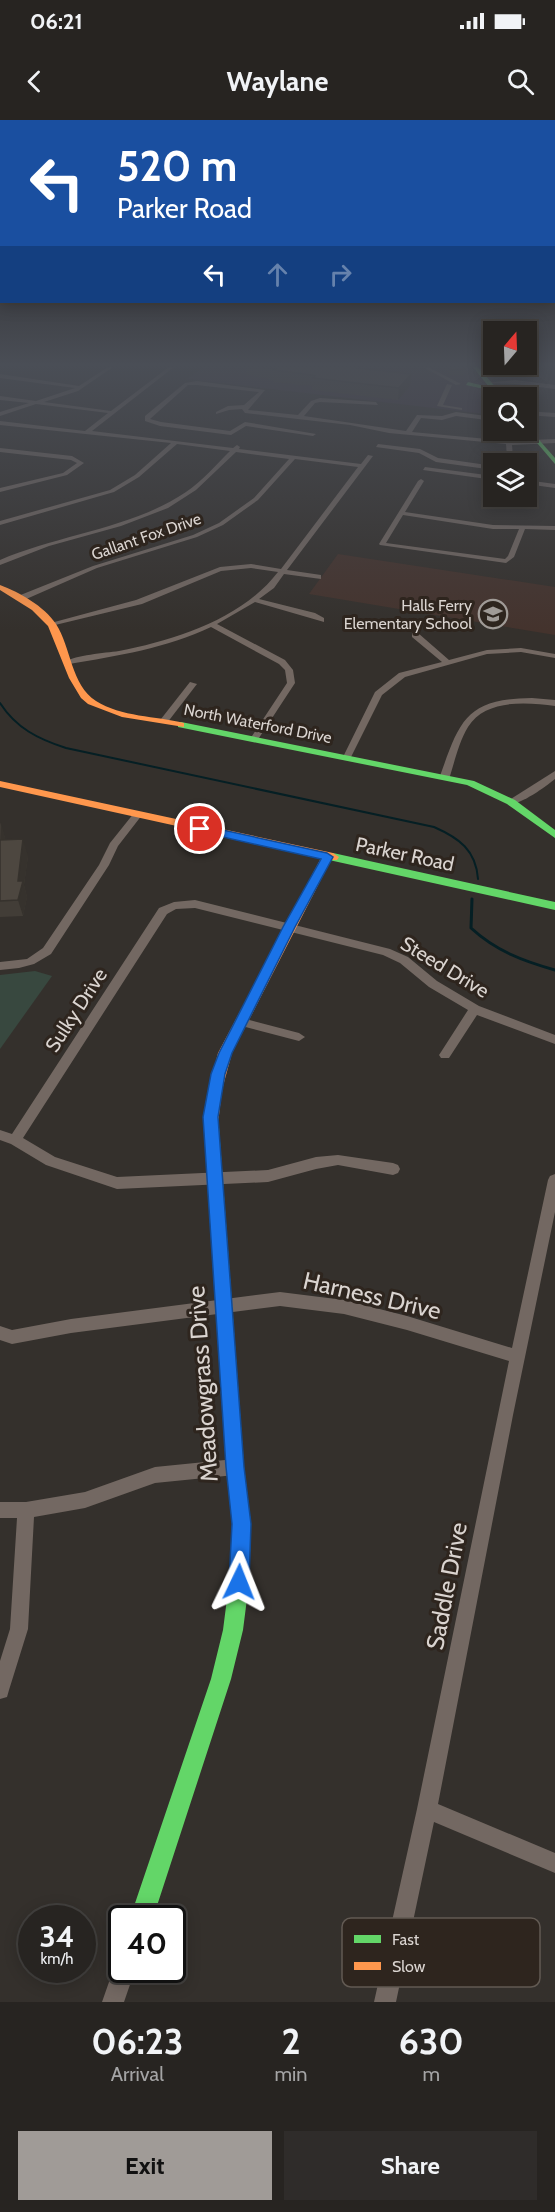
<!DOCTYPE html>
<style>
body{margin:0;font-family:Cabin,sans-serif;background:#2f2c2a;color:#f1f3f6;height:100vh;display:flex;flex-direction:column;font-size:22px;white-space:nowrap}
*{box-sizing:border-box;margin:0}
p{font-size:20px;color:#a4a4a5}
.icon{flex:none;width:33px;height:33px;fill:none;stroke:currentColor;stroke-width:2;stroke-linecap:round;stroke-linejoin:round}
.map{position:relative;height:1882px;overflow:hidden}
.drawer{display:flex;flex-direction:column;background:#272421;flex:1}
.drawer>*{flex:none}
.hud{position:absolute;left:0px;top:0px;width:555px;height:183px;box-shadow:0 3px 15px #0003,0 0 0 2px #43413f;background:#1a4fa0;color:#fff;overflow:hidden}
.needle{width:39px;rotate:19deg}
.fabs{position:absolute;left:483px;top:201px;display:grid;gap:12px}
.fabs a{display:grid;place-items:center;width:54px;height:54px;border-radius:0px;background:#272421;box-shadow:0 3px 15px #0003,0 0 0 2px #43413f;font-size:30px}
.speed{position:absolute;left:18px;top:1785px;display:flex;gap:12px;font-size:30px;font-weight:700;text-align:center}
.speed>*{display:grid;place-content:center;width:78px;height:78px;border-radius:50%;background:#272421;box-shadow:0 3px 15px #0003,0 0 0 2px #43413f;line-height:1}
.speed small{font-size:15px;font-weight:400}
.speed .limit{border:3px solid #111;border-radius:9px;background:#fff;color:#111}
.pin{position:absolute;display:grid;place-items:center;width:51px;height:51px;color:#fff;margin:-26px;border:3px solid #fff;border-radius:50%;box-shadow:0 2px 6px #0007}
.me{position:absolute;width:66px;margin:-33px;rotate:2deg;stroke-linejoin:round;filter:drop-shadow(0 0 4px #0008)}
.turn{display:flex;align-items:center;gap:21px;height:126px;padding:0 18px;font-size:27px}
.turn .icon{width:78px;height:78px;stroke-width:2.5}
.turn b{display:block;font-size:42px;line-height:51px}
.lanes{display:flex;align-items:center;height:57px;padding:0 18px;background:#0003;justify-content:center;gap:30px;direction:ltr}
.lanes .off{opacity:.35}
.eta{display:flex;justify-content:space-evenly;align-items:center;height:102px;text-align:center}
.eta b{font-size:36px;font-weight:800;line-height:42px}
.primary-button{display:flex;gap:12px;margin-top:auto;padding:12px 18px}
.primary-button a{flex:1;height:69px;border-radius:0px;background:#a09b97;color:#111;font-size:24px;font-weight:800;line-height:69px;text-align:center}
.primary-button a+a{background:#2f2c2a;color:#f1f3f6}
.status{display:flex;justify-content:space-between;align-items:center;height:42px;padding:0 30px;background:#272421;direction:ltr}
.status svg{height:16px;fill:currentColor}
header{display:flex;justify-content:space-between;align-items:center;height:78px;padding:0 18px;background:#272421;font-size:27px;font-weight:800}
.map>svg:first-child{display:block}
.commercial{fill:#3e333f}
.education{fill:#44332d}
.green{fill:#38483f}
.lines{fill:none;stroke-linecap:round;stroke-linejoin:round}
.stream-far1{stroke:#051f24;stroke-width:2}
.stream{stroke:#051f24;stroke-width:3}
.street{fill:#736862;fill-rule:evenodd}
.fast{fill:#63d668;fill-rule:evenodd}
.slow{fill:#ff974d;fill-rule:evenodd}
.wall{fill:#423d37}
.shaded-wall{fill:#36322d}
.building{fill:#4d4740;stroke:#36322d;stroke-width:1.5}
.route{fill:#1a73e8;stroke:#114b97;stroke-width:1.5}
.labels{text-anchor:middle;stroke-width:6;stroke-linejoin:round;paint-order:stroke}
.far-street-label{font-size:16px;fill:#dad4d0;stroke:#2e251e}
.far-poi-label{font-size:16px;fill:#dad4d0;stroke:#2e251e;text-anchor:end}
.street-label{font-size:20px;fill:#dad4d0;stroke:#2e251e}
.near-street-label{font-size:24px;fill:#dad4d0;stroke:#2e251e}
.key{fill:#2e251e;stroke:#625a53;stroke-width:1.5}
.key-label{font-size:16px;fill:#dad4d0}
</style>
<div class="status"><b>06:21</b><svg viewBox="0 0 49 12"><path d="M0 12V9h3v3zM5 12V6h3v6zM10 12V3h3v9zM15 12V0h3v12zM26 1h20v11H26zM47 4h2v5h-2z"/></svg></div>
<header><svg class="icon" aria-label="back" viewBox="0 0 24 24"><path d="M15 5l-7 7 7 7"/></svg>Waylane<svg class="icon" aria-label="search" viewBox="0 0 24 24"><circle cx="10" cy="10" r="6"/><path d="M15 15l6 6"/></svg></header>
<div class="map">
<svg width="555" height="1882" viewBox="0 0 555 1882">
<rect width="100%" height="100%" fill="#34302c"/>
<path class="commercial" d="M203,247h265l25,31v17l-306,-36z"/>
<path class="education" d="M338,434l217,33v48l-246,-41z"/>
<path class="green" d="M35,851l17,5 -52,73v-74z"/>
<g class="lines">
<path class="stream-far1" d="M0,583c16,25 38,36 66,45l368,79c25,11 42,23 44,52"/>
<path class="stream" d="M472,779l-1,29c25,23 52,33 84,42"/>
<g class="street">
<path d="M108,247h5l-35,24 -34,11 67,9 58,-44h5l-82,64 141,17 4,-3 3,2 -1,2 122,15 7,-9 5,1 -86,114 34,5v4l-37,-5 -10,14 -15,11 56,14 9,5v4l-69,-20 -38,22 68,36 8,10 2,13 -38,58 -7,-2 37,-56 -2,-13 -6,-6 -68,-37c-44,21 -94,29 -142,37l-4,-2c11,-7 39,-9 54,-11 56,-11 123,-32 159,-79l-27,-4 -30,3 -79,33 -91,22 -4,-2 89,-24 84,-33 31,-3 30,5 77,-102 -63,-8 -37,41 -35,25 -26,12 -100,31 -73,32h-6v-4l75,-30 100,-31 26,-12 35,-25 35,-39 -53,-7 -40,38 -28,18 -47,18 -72,20 -49,19v-5c60,-26 131,-31 186,-68 16,-11 30,-27 44,-41l-53,-7 -38,33 -25,15 -114,33v-4l110,-31 25,-15 36,-32 -171,-18v-4l85,10 23,-18 -72,-9 -36,12v-4l29,-9 -29,-3v-4l36,5 39,-13 -75,-10v-4l79,12z"/>
<path d="M423,247h5l33,17 -5,1z"/>
<path d="M515,260l40,5v4l-40,-5 -29,-1z"/>
<path d="M197,261l68,9 -17,20 50,5 13,-14 9,-3 56,4 2,3 -58,-3 -5,1 -11,13 102,15 11,-16 25,1 14,-4 38,5v4l-38,-5 -14,4 -21,-2 -9,14 97,9 46,-2v4l-43,2 1,13 -3,6h-6l3,-6 -1,-14 -117,-11 -39,-8 -105,-12 -3,-4 -13,1 -13,4v-2l12,-6 16,-1 15,-13 -62,-7h-9l-38,34 11,3 69,9 15,-9 71,12 -3,2 -67,-10 -15,9 -71,-9 -15,-5v-5l40,-33z"/>
<path d="M447,264l5,1 -9,20 19,3v2l-25,-4z"/>
<path d="M526,291l29,2v4l-29,-2z"/>
<path d="M378,324l42,5 18,9 56,8v4l-58,-8 -17,-9 -43,-6z"/>
<path d="M0,328l72,8 12,7 -17,12 -67,17v-4l63,-15 14,-10 -6,-3 -71,-8z"/>
<path d="M425,347l69,9v4l-71,-10z"/>
<path d="M421,359l3,2 -19,31 88,13 62,1v4l-30,-1 -11,28 -8,6 -126,-18 -1,-1 39,-63zM403,395l90,14h26l-11,27 -3,3 -119,-16z"/>
<path d="M526,360l29,4v4l-29,-4z"/>
<path d="M412,513h6l31,27 38,-10 34,-2 34,6v4l-34,-6 -34,2 -82,23 -23,18 -32,64h-6l-1,-2 32,-65 24,-19 43,-11 -30,-25z"/>
<path d="M190,562l7,2 -30,39h-6v-4z"/>
<path d="M532,578l23,2v6c-29,-4 -70,-7 -87,21 -9,15 -13,33 -18,49l-2,2h-6l-2,-2c20,-56 26,-77 92,-78z"/>
<path d="M555,651v8c-10,8 -34,26 -47,25l-2,-2z"/>
<path d="M137,692l5,3 -24,31 -9,19 -58,89 -17,10 -15,4 -19,2v-8l27,-3 16,-11 56,-83 11,-22 24,-30z"/>
<path d="M195,780l195,49 18,8 29,24 42,25 76,29v9l-78,-29 -28,43h-8l-2,-3 2,-3 27,-42 -39,-23 -29,-24 -17,-8 -188,-47 -19,1 -9,5 -144,224 32,19 62,20 151,-7 48,-13 22,-2 55,8 5,2 2,4 -2,4 -5,2 -55,-10 -22,4 -48,13 -151,7 -71,-24 -35,-21 -11,-4v-10l12,4 147,-226 15,-6z"/>
<path d="M242,898l57,15 6,4 -6,4 -61,-16 -2,-3z"/>
<path d="M555,1054v38l-42,203 -75,389 117,49v20l-121,-51 -38,180h-22l43,-193 92,-448 -102,-31 -63,-16 -64,-8 -209,27 -59,11 -12,-4v-14l12,4 59,-11 209,-27 64,8 63,16 105,32 36,-168 2,-4z"/>
<path d="M235,1339l6,2 2,6 -2,6 -6,2 -80,8 -70,25 -51,9 -6,112 -19,61 -2,7 -7,2v-38l10,-32 7,-111h-17v-16h26l59,-10 70,-25z"/>
<path d="M122,1840v10h13l-11,32h-22l14,-40z"/>
</g>
<g class="fast">
<path d="M473,247h5l27,31h-7l-5,-7 -27,-6 2,-3 21,5z"/>
<path d="M526,305l29,33v6l-29,-34z"/>
<path d="M181,602l293,59 41,19 40,30v8l-48,-34 -40,-19 -289,-58v-4z"/>
<path d="M333,733l222,49v8l-226,-50 -2,-3z"/>
<path d="M212,1002l5,2 2,4 25,339 7,57 -2,59 -6,47 -12,49 -78,239h-23l81,-239 12,-49 6,-47 4,-59 -7,-57 -21,-339 2,-4z"/>
</g>
<g class="slow">
<path d="M0,465c19,7 44,21 56,39 15,23 15,61 40,77 25,16 60,15 88,22v4l-62,-10 -34,-13 -7,-6 -12,-20 -21,-52 -16,-16 -32,-20z"/>
<path d="M0,661l333,72 6,4 -2,3h-6l-99,193 -10,37 -5,42 -5,2 -5,-2 -2,-13 1,-19 12,-47 103,-195 -321,-71z"/>
</g>
</g>
<g class="wall">
<path d="M237,247h125l-1,2 50,5 -1,12 -12,14 -86,-10v-4l-38,-4v-2l-27,-5v-7z"/>
<path d="M443,247h20l2,2 -1,6 -14,1z"/>
<path d="M0,702l5,16v2l23,16 -4,29 3,12 -4,19 -23,1z"/>
</g>
<g class="shaded-wall">
<path d="M411,254l-1,12 -12,14 1,-12z"/>
<path d="M1,702l4,16 -2,19 -3,-10z"/>
<path d="M23,719l5,17 -4,29 3,12 -4,19 -5,-16v-19z"/>
</g>
<g class="building">
<path d="M263,247h97l-2,1 53,6 -12,14 -86,-10 2,-2 -3,-1 -38,-5 2,-1z"/>
<path d="M448,247h15l2,2 -14,1z"/>
<path d="M23,719l-5,42h5l-5,19 -18,1v-61z"/>
</g>
<linearGradient id="sky" x2="0" y2="1"><stop stop-color="#1d1a18"/><stop offset="0.48" stop-color="#4a4e56"/><stop offset="1" stop-color="#4a4e56" stop-opacity="0"/></linearGradient>
<rect width="555" height="510" fill="url(#sky)"/>
<path class="route" d="M200,705l127,28 6,4 -38,70 -63,126 -7,21 -7,43 26,350 7,57 -2,58 -3,7 -7,3 -7,-3 -3,-7 3,-58 -6,-57 -23,-350 8,-43 8,-21 64,-126 38,-68 -125,-28v-5z"/>
<defs>
<g id="school-ring" transform="scale(1.5)"><circle r="9.5" fill="#2e251e" stroke="#a09b97" stroke-width="1.5"/><path d="M0-5L7-2L0 1L-7-2ZM-4 1L0 2.5L4 1V4Q0 6-4 4Z" fill="#a09b97"/></g>
</defs>
<g fill-rule="evenodd">
<use href="#school-ring" x="493" y="494"/>
</g>
<g class="labels">
<g class="far-street-label">
<text transform="translate(146 416) rotate(-19)" y="6">Gallant Fox Drive</text>
<text transform="translate(258 603) rotate(11)" y="6">North Waterford Drive</text>
</g>
<g class="far-poi-label">
<text x="472" y="491">Halls Ferry<tspan x="472" dy="18">Elementary School</tspan></text>
</g>
<g class="street-label">
<text transform="translate(405 734) rotate(12)" y="7">Parker Road</text>
<text transform="translate(445 847) rotate(31)" y="7">Steed Drive</text>
<text transform="translate(76 890) rotate(-57)" y="7">Sulky Drive</text>
</g>
<g class="near-street-label">
<text transform="translate(372 1176) rotate(13)" y="8">Harness Drive</text>
<text transform="translate(203 1264) rotate(-94)" y="8">Meadowgrass Drive</text>
<text transform="translate(447 1466) rotate(-79)" y="8">Saddle Drive</text>
</g>
</g>
<rect x="342" y="1798" width="198" height="69" rx="9" class="key"/>
<rect x="354" y="1815" width="27" height="8" fill="#63d668"/>
<rect x="354" y="1842" width="27" height="8" fill="#ff974d"/>
<g class="key-label">
<text x="392" y="1825">Fast</text>
<text x="392" y="1852">Slow</text>
</g>
</svg>
<div class="fabs">
<a><svg class="needle" viewBox="-14 -14 28 28"><path d="M0-13l5 13h-10z" fill="#e53935"/><path d="M0 13l5-13h-10z" fill="#a4a4a5"/></svg></a>
<a><svg class="icon" aria-label="search" viewBox="0 0 24 24"><circle cx="10" cy="10" r="6"/><path d="M15 15l6 6"/></svg></a>
<a><svg class="icon" aria-label="layers" viewBox="0 0 24 24"><path d="M12 4l9 5-9 5-9-5zM3 14l9 5 9-5"/></svg></a>
</div>
<div class="speed"><div>34<small>km/h</small></div><div class="limit">40</div></div>
<div class="pin" style="left:200px;top:709px;background:#d93025"><svg class="icon" aria-label="arrive" viewBox="0 0 24 24"><path d="M6 21V4h12l-3 4 3 4H6"/></svg></div>
<svg class="me" style="left:239px;top:1462px" viewBox="-20 -20 40 40"><path d="M0-17L14 15 0 8-14 15z" fill="#1a73e8" stroke="#fff" stroke-width="4"/></svg>
<div class="hud">
<div class="turn"><svg class="icon" aria-label="left" viewBox="0 0 24 24"><path d="M17 20v-9H6M10 6l-5 5 5 5"/></svg><div><b>520 m</b>Parker Road</div></div>
<div class="lanes"><svg class="icon" aria-label="left" viewBox="0 0 24 24"><path d="M17 20v-9H6M10 6l-5 5 5 5"/></svg><svg class="icon off" aria-label="ahead" viewBox="0 0 24 24"><path d="M12 20V5M6 11l6-6 6 6"/></svg><svg class="icon off" aria-label="right" viewBox="0 0 24 24"><path d="M7 20v-9h11M14 6l5 5-5 5"/></svg></div>
</div>
</div>
<section class="drawer">
<div class="eta">
<div><b>06:23</b><p>Arrival</p></div>
<div><b>2</b><p>min</p></div>
<div><b>630</b><p>m</p></div>
</div>
<div class="primary-button"><a>Exit</a><a>Share</a></div>
</section>
